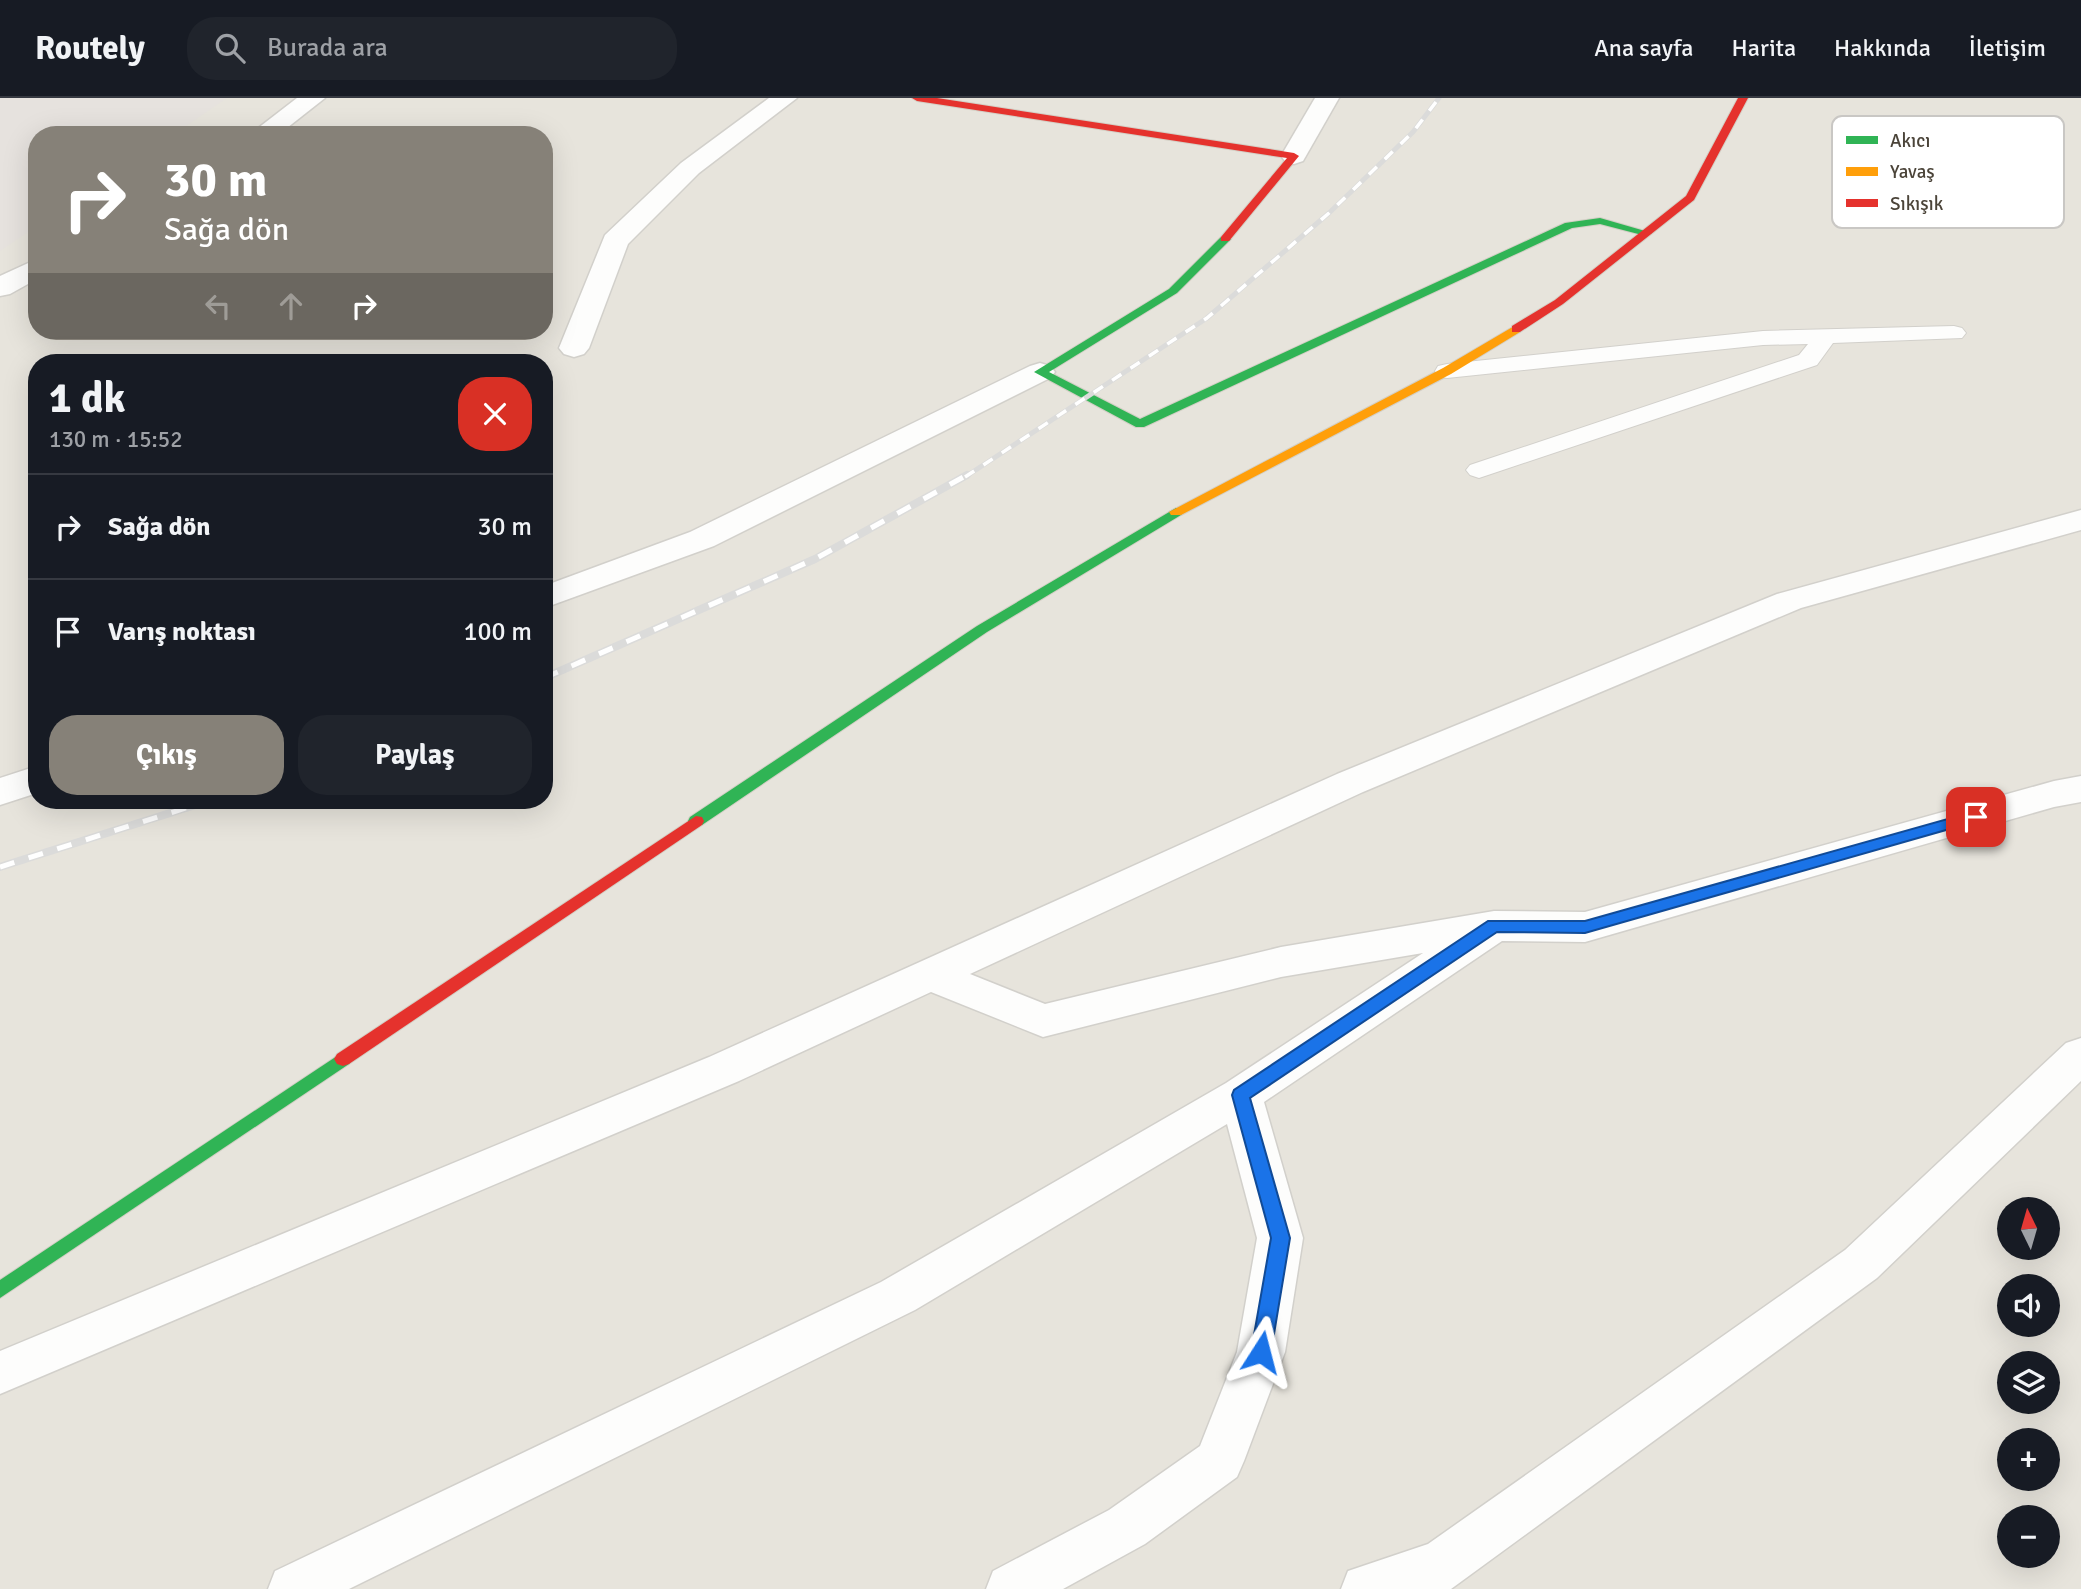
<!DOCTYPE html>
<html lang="tr">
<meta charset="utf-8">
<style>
body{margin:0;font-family:Signika,sans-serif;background:#20242c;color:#f1f3f6;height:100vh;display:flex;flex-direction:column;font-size:26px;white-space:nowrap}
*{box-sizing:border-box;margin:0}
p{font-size:23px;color:#9ea1a6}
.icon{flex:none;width:38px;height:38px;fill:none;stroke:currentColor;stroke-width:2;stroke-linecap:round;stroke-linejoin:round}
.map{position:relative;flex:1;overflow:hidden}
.sheet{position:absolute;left:28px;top:256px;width:525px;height:455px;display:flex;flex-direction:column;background:#171b24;border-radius:28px;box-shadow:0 7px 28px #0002}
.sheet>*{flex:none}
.top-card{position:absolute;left:28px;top:28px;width:525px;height:214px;border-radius:28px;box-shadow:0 7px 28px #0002;background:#868178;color:#fff;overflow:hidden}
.needle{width:46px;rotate:355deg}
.tools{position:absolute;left:1997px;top:1099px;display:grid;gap:14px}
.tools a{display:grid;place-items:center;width:63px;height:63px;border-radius:50%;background:#171b24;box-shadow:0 7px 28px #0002;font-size:35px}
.pin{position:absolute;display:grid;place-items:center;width:60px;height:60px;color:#fff;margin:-30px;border-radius:14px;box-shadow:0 4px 10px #0006}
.me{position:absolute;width:77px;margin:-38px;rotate:9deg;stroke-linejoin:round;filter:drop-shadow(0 0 5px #0008)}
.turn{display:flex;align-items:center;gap:24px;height:147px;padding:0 21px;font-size:32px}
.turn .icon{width:91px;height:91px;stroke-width:2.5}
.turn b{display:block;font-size:49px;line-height:60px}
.lanes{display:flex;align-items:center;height:66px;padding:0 21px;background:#0003;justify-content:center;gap:35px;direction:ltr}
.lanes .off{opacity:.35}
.round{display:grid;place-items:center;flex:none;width:74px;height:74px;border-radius:28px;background:#20242c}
.headline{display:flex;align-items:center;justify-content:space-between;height:119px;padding:0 21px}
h1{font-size:42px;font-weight:700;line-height:52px}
.button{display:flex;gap:14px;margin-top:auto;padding:14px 21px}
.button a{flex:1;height:80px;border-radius:28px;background:#868178;color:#fff;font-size:28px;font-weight:700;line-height:80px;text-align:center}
.button a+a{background:#20242c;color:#f1f3f6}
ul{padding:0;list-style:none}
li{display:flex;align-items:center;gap:21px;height:105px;padding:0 21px;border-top:2px solid #363941}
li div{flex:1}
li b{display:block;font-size:26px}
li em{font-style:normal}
header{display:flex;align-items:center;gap:42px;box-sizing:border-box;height:98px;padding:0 35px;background:#171b24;border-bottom:2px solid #363941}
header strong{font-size:33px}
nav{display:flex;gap:38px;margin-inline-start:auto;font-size:24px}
.search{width:490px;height:63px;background:#20242c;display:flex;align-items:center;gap:18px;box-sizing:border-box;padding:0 24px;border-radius:28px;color:#9ea1a6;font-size:26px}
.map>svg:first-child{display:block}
.residential{fill:#e7e4dc;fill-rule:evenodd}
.industrial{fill:#e6e2de}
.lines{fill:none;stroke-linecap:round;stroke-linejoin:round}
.lane-casing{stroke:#d2d0cb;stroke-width:2}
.street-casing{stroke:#d2d0cb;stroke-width:3}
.fast-casing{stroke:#d3cfc5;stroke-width:2}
.slow-casing{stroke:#d3cfc5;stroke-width:2}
.jam-casing{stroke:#d3cfc5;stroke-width:2}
.lane{fill:#fdfdfc;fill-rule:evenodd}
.street{fill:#fdfdfc;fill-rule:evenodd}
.fast{fill:#30b455;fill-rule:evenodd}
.slow{fill:#ff9f0a;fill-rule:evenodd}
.jam{fill:#e5322d;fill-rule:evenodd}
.rail-far1-casing{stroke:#dbdbda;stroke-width:5}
.rail-casing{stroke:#dbdbda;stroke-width:8}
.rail-far1{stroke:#fff;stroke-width:3.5;stroke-dasharray:11;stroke-linecap:butt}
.rail{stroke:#fff;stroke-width:5;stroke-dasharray:15;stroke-linecap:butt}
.route{fill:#1a73e8;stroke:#114b97;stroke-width:2}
.key{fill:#fff;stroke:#c9c7c4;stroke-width:2}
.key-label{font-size:19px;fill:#4b4439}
</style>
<header>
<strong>Routely</strong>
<div class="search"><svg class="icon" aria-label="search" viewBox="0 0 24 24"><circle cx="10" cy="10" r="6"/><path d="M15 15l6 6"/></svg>Burada ara</div>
<nav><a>Ana sayfa</a><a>Harita</a><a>Hakkında</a><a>İletişim</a></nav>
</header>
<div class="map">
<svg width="2081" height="1491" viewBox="0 0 2081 1491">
<rect width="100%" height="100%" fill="#f4f2ee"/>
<path class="residential" d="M0,0h2081v1491h-2081zM37,37h507v196h-507zM37,264h507v438h-507zM2009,1111h39v39h-39zM2009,1188h39v39h-39zM2009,1265h39v39h-39zM2009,1342h39v39h-39zM2009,1419h39v39h-39z"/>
<path class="industrial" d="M0,0h227l-54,37h-136v91l-37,25z"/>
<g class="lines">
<g class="lane-casing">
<path id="lane" d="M1954,228l8,2 4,5 -4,5 -129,5 -16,22 -338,113 -9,-3 -4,-5 4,-5 329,-110 9,-11 -45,1 -316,33 -9,-2 -3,-5 3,-5 9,-2 316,-33z"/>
</g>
<g class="street-casing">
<g id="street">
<path d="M297,0h28l-47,37h-29z"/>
<path d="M769,0h28l-98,75 -71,71 -39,104 -5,6 -10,3 -10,-3 -5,-6 46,-113 76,-72z"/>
<path d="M1315,0h24l-36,63 -9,3 -9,-3 -4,-5z"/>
<path d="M37,161v20l-27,15 -10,2v-20z"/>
<path d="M1040,265l10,3 5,6 -5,6 -336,168 -170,62v-22l146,-54 340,-166z"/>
<path d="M2081,412v20l-280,78 -438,184 -393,182 75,30 236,-57 213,-36 91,1 469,-131 27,-5v26l-27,5 -469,135 -83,-1 -238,161 39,136 -18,114 -41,109 -7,16 -92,67 -82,45h-77l7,-18 116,-61 91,-64 37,-94 20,-114 -30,-114 -312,186 -566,279h-81l7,-18 606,-289 345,-199 197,-130 -142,24 -238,60 -112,-45 -192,89 -739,313v-43l709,-294 628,-283 440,-180z"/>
<path d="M37,668v27l-37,12v-27z"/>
<path d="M2081,940v43l-204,197 -426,311h-110l7,-18 80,-27 417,-294 221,-207z"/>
</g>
</g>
<g class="fast-casing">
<g id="fast">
<path d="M1600,120l52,15 -6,3 -46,-12 -28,4 -428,199h-8l-102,-55 135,-83 52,-52 10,2 -54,54 -128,79 91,47 425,-196z"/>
<path d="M1176,410l7,4 -2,3 -194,117 -285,193h-12l-2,-4 2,-4 287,-191z"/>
<path d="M343,954l6,2 3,5 -3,5 -349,234v-18z"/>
</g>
</g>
<g class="slow-casing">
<path id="slow" d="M1516,227l4,1v6l-69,42 -270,141h-10l-2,-3 274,-144z"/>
</g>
<g class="jam-casing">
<g id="jam">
<path d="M912,0h25l357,55 5,3 -70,85h-8v-4l66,-79 -370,-57z"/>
<path d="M1738,0h10l-54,102 -131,104 -43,28h-8v-6l43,-26 131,-104z"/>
<path d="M696,718l6,1 2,4 -2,4 -353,239 -6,2 -6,-2 -3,-5 3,-5z"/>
</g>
</g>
<use href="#lane" class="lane"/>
<use href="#street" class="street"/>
<use href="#fast" class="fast"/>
<use href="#slow" class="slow"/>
<use href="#jam" class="jam"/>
<g class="rail-far1-casing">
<path id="rail-far1" d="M965,379l242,-159 122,-105 84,-81 26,-34"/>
</g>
<g class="rail-casing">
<g id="rail">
<path d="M544,580l271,-119 152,-84"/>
<path d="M0,769l211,-67"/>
</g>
</g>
<use href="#rail-far1" class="rail-far1"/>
<use href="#rail" class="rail"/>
</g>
<path class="route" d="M1976,713l5,2 3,4 -3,3 -396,113 -88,-1 -247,166 40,140 -19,114 -3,6 -7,3 -7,-3 -3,-6 20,-114 -39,-143 2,-5 254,-169h97z"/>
<rect x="1832" y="18" width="232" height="112" rx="10" class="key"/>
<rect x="1846" y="38" width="32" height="8" fill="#30b455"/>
<rect x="1846" y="69" width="32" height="9" fill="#ff9f0a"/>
<rect x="1846" y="101" width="32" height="8" fill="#e5322d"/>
<g class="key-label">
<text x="1890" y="49">Akıcı</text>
<text x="1890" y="80">Yavaş</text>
<text x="1890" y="112">Sıkışık</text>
</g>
</svg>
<div class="tools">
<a><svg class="needle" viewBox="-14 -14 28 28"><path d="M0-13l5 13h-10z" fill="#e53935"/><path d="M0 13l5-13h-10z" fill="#9ea1a6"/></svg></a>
<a><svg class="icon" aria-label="sound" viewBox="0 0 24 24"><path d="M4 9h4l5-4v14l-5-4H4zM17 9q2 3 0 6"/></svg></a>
<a><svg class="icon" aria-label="layers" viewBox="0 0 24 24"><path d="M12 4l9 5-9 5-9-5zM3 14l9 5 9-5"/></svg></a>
<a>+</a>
<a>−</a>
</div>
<div class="pin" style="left:1976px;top:719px;background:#d93025"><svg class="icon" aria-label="arrive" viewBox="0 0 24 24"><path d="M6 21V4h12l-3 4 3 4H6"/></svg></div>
<svg class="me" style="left:1261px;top:1254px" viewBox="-20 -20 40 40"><path d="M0-17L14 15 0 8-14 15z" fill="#1a73e8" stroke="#fff" stroke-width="4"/></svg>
<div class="top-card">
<div class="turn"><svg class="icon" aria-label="right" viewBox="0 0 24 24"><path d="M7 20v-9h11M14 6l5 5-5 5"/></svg><div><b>30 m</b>Sağa dön</div></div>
<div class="lanes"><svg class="icon off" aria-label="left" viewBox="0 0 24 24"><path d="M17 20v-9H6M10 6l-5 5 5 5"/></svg><svg class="icon off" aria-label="ahead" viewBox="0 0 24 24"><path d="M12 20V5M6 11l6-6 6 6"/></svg><svg class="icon" aria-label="right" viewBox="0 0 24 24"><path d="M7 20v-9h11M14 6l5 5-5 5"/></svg></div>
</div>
<section class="sheet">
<div class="headline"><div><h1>1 dk</h1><p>130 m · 15:52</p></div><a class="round" style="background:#d93025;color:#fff"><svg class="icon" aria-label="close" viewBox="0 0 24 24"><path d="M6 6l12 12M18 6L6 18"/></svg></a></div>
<ul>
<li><svg class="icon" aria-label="right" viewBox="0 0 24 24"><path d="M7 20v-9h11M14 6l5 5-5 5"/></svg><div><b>Sağa dön</b></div><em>30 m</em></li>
<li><svg class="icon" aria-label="arrive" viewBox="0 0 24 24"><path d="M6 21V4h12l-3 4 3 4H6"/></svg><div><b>Varış noktası</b></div><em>100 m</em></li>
</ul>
<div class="button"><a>Çıkış</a><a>Paylaş</a></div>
</section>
</div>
